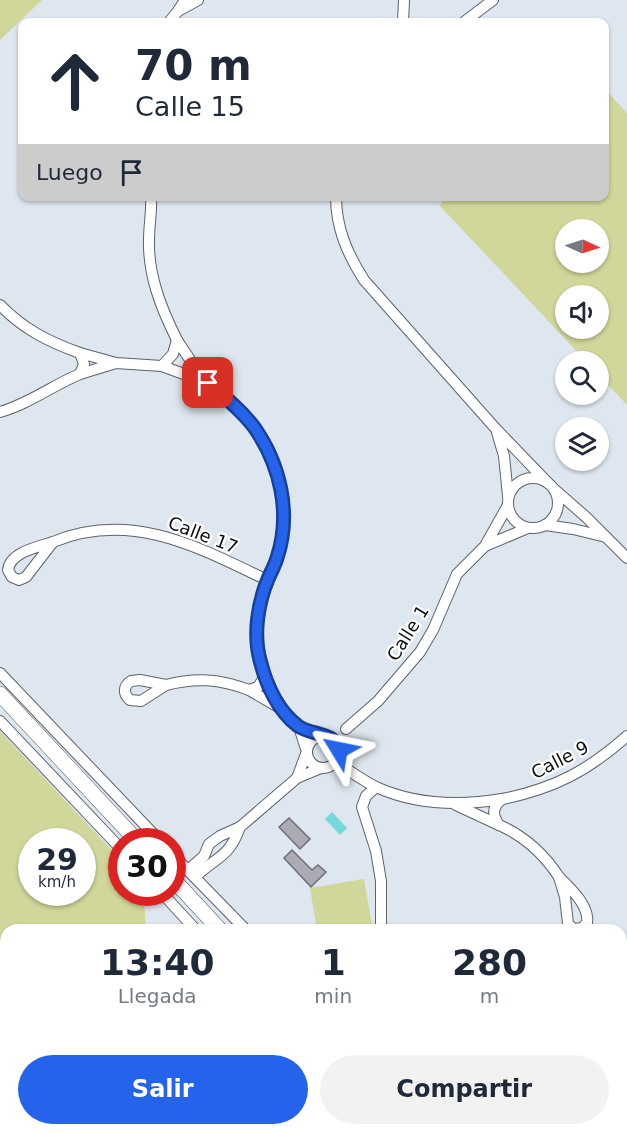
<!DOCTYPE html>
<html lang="es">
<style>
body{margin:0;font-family:"DejaVu Sans",sans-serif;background:#f2f2f3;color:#1f2937;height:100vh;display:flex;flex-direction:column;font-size:22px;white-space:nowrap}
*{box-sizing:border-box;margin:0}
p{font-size:20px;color:#747a83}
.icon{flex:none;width:33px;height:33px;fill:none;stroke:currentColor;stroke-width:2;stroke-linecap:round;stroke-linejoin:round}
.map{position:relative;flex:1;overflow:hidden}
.side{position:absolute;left:0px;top:924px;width:627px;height:212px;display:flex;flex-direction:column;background:#fff;border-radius:18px 18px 0 0;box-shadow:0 2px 4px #0004}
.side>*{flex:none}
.banner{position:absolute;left:18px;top:18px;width:591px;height:183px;border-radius:12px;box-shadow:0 2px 4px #0004;background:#fff;color:#1f2937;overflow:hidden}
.needle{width:39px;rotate:93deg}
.buttons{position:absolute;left:555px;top:219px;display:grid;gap:12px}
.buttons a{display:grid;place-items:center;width:54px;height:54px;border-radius:50%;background:#fff;box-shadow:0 2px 4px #0004;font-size:30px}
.speed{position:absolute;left:18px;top:828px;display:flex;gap:12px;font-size:30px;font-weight:700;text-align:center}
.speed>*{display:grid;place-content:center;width:78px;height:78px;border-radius:50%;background:#fff;box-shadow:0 2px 4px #0004;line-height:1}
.speed small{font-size:15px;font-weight:400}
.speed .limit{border:9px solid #d22;background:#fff;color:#111}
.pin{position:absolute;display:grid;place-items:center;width:51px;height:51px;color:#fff;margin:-26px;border-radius:12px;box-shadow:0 3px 9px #0006}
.me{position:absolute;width:66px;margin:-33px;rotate:305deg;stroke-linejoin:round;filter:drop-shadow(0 0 4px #0008)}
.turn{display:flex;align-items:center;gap:21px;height:126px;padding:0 18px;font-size:27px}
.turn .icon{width:78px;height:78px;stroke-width:2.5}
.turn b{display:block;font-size:42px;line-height:51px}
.then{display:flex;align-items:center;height:57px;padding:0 18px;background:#0003;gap:12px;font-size:22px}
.eta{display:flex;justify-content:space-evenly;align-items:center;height:102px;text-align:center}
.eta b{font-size:36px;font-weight:700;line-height:42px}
.primary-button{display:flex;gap:12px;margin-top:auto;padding:12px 18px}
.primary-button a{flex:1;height:69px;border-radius:36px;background:#2563eb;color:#fff;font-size:24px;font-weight:700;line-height:69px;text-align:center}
.primary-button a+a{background:#f2f2f3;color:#1f2937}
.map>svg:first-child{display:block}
.green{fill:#d1d69a;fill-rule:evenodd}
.water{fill:#73d9db}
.building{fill:#acaab5;stroke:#6f6e77;stroke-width:1.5}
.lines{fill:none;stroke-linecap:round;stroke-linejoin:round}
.minor-casing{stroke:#5d636b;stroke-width:12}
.secondary-casing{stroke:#5d636b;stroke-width:16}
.minor{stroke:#fff;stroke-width:10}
.secondary{stroke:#fff;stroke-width:15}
.route-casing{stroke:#184099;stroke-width:15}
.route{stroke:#2563eb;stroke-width:10}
.labels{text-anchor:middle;stroke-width:4.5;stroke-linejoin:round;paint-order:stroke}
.street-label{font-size:18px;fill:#0d1013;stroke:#fff}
</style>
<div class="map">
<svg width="627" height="1135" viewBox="0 0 627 1135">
<rect width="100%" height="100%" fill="#dee6ef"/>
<g class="green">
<path d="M0,0h42l-42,40z"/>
<path d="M605,89l22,24v292l-28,-30 -1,-13 -12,-1 -147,-156 9,-8 156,-1zM566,230h32v32h-32zM566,296h32v32h-32z"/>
<path d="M0,731l121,129 1,32 16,1 6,9 2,28h-140v109l-6,6zM32,842h50v50h-50z"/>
<path d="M364,879l9,51h-56l-7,-42z"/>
</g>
<path class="water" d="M332,812l15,16 -7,7 -15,-16z"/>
<g class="building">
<path d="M289,818l21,21 -10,10 -21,-22z"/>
<path d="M292,850l20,20 6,-5 8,7 -15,15 -27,-29z"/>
</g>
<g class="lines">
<g class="minor-casing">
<g id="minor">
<path d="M185,0l-7,11 20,-11"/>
<path d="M169,22l9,-11"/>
<path d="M403,22l1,-22"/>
<path d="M464,22l29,-22"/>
<path d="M151,196c1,15 -2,29 -2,44 -1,35 12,68 28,100"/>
<path d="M336,196c0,32 11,57 28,84l132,149 52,54"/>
<path d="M0,305c23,24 49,37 80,48"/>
<path d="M116,363l-36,11 4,-10 -4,-11 36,10 46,3"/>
<path d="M208,383l-46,-17 11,-12 4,-14c9,14 18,28 29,41 6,7 15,12 22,18 25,22 43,51 52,84 7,24 5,55 -4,77 -6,16 -13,31 -17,48 -4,24 -1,45 6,68"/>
<path d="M0,412c29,-8 53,-27 80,-38"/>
<path d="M497,432l7,24 4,40"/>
<circle cx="533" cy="503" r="25"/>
<path d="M554,489l32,28 41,41"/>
<path d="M508,505l-23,41 43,-18"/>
<path d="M545,525l28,4 33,8"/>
<path d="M53,542c78,-32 145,5 214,38"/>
<path d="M53,542l-27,35 -7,3 -7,-3 -4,-7c2,-18 30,-23 45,-28z"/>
<path d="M0,673l161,169"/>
<path d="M140,680l26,5 -25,16 -11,-1c-7,-6 -7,-14 1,-19z"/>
<path d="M166,685c30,-8 54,-6 83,5"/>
<path d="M280,708l-15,-32 -7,11 -9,3 31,18 19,19"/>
<path d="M0,721l122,129"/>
<path d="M346,729l32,-28 42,-49 13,-22 24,-56 28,-28"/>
<circle cx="323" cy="752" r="16"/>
<path d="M306,749l-7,-22 22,8"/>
<path d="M306,754l-9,24 24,-10"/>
<path d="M348,770c9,6 18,12 28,17 40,18 84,19 126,12 -10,8 -10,16 -3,26l-43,-20"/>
<path d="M376,787l-10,9 -4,11 14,44 5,30v49"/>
<path d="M502,799c51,-10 86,-28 125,-63"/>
<path d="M499,825c25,11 45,29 60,52"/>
<path d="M240,827l57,-49"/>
<path d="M172,854l74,76"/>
<path d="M188,870l16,-14 5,-12 11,-8 20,-9c-11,31 -23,29 -45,50"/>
<path d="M559,877c11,11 31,29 28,46l-5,5 -8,1 -6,-5 -3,-27z"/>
<path d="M161,892l35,38"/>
<path d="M621,1112l6,-2"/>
<path d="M395,1130l8,5"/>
<path d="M595,1130l13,5"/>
</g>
</g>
<g class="secondary-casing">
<g id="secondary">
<path d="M0,694l138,148"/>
<path d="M172,878l48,52"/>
<path d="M407,1130l5,5"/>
</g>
</g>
<use href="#minor" class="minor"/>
<use href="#secondary" class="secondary"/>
</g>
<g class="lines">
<g class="route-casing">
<path id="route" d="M208,383c16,13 33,27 46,44 26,37 38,86 23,131 -2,7 -6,14 -9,21 -10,24 -15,55 -8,81 6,24 18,51 38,66 14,10 36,5 41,24"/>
</g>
<use href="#route" class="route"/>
</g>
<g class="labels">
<g class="street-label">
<text transform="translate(203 535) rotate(21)" y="6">Calle 17</text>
<text transform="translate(408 633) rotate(-58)" y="6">Calle 1</text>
<text transform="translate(560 760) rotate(-27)" y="6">Calle 9</text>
</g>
</g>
</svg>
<div class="buttons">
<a><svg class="needle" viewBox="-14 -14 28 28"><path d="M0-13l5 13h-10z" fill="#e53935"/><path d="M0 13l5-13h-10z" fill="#747a83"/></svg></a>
<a><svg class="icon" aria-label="sound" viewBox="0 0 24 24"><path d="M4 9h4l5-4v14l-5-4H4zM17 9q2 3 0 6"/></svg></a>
<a><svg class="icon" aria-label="search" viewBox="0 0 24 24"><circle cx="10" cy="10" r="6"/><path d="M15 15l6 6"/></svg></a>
<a><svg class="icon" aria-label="layers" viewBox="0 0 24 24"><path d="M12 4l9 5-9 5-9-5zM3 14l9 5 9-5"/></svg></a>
</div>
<div class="speed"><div>29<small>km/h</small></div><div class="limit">30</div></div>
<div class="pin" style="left:208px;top:383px;background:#d93025"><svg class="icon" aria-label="arrive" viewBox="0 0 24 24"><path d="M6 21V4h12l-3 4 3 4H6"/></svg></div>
<svg class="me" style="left:339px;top:750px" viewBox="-20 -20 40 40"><path d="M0-17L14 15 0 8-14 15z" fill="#2563eb" stroke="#fff" stroke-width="4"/></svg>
<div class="banner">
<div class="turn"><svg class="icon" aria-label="ahead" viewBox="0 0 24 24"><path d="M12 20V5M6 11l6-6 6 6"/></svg><div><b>70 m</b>Calle 15</div></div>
<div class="then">Luego<svg class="icon" aria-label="arrive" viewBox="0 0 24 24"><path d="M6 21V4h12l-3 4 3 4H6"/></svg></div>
</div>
<section class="side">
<div class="eta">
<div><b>13:40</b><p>Llegada</p></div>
<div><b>1</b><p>min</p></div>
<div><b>280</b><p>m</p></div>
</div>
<div class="primary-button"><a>Salir</a><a>Compartir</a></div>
</section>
</div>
